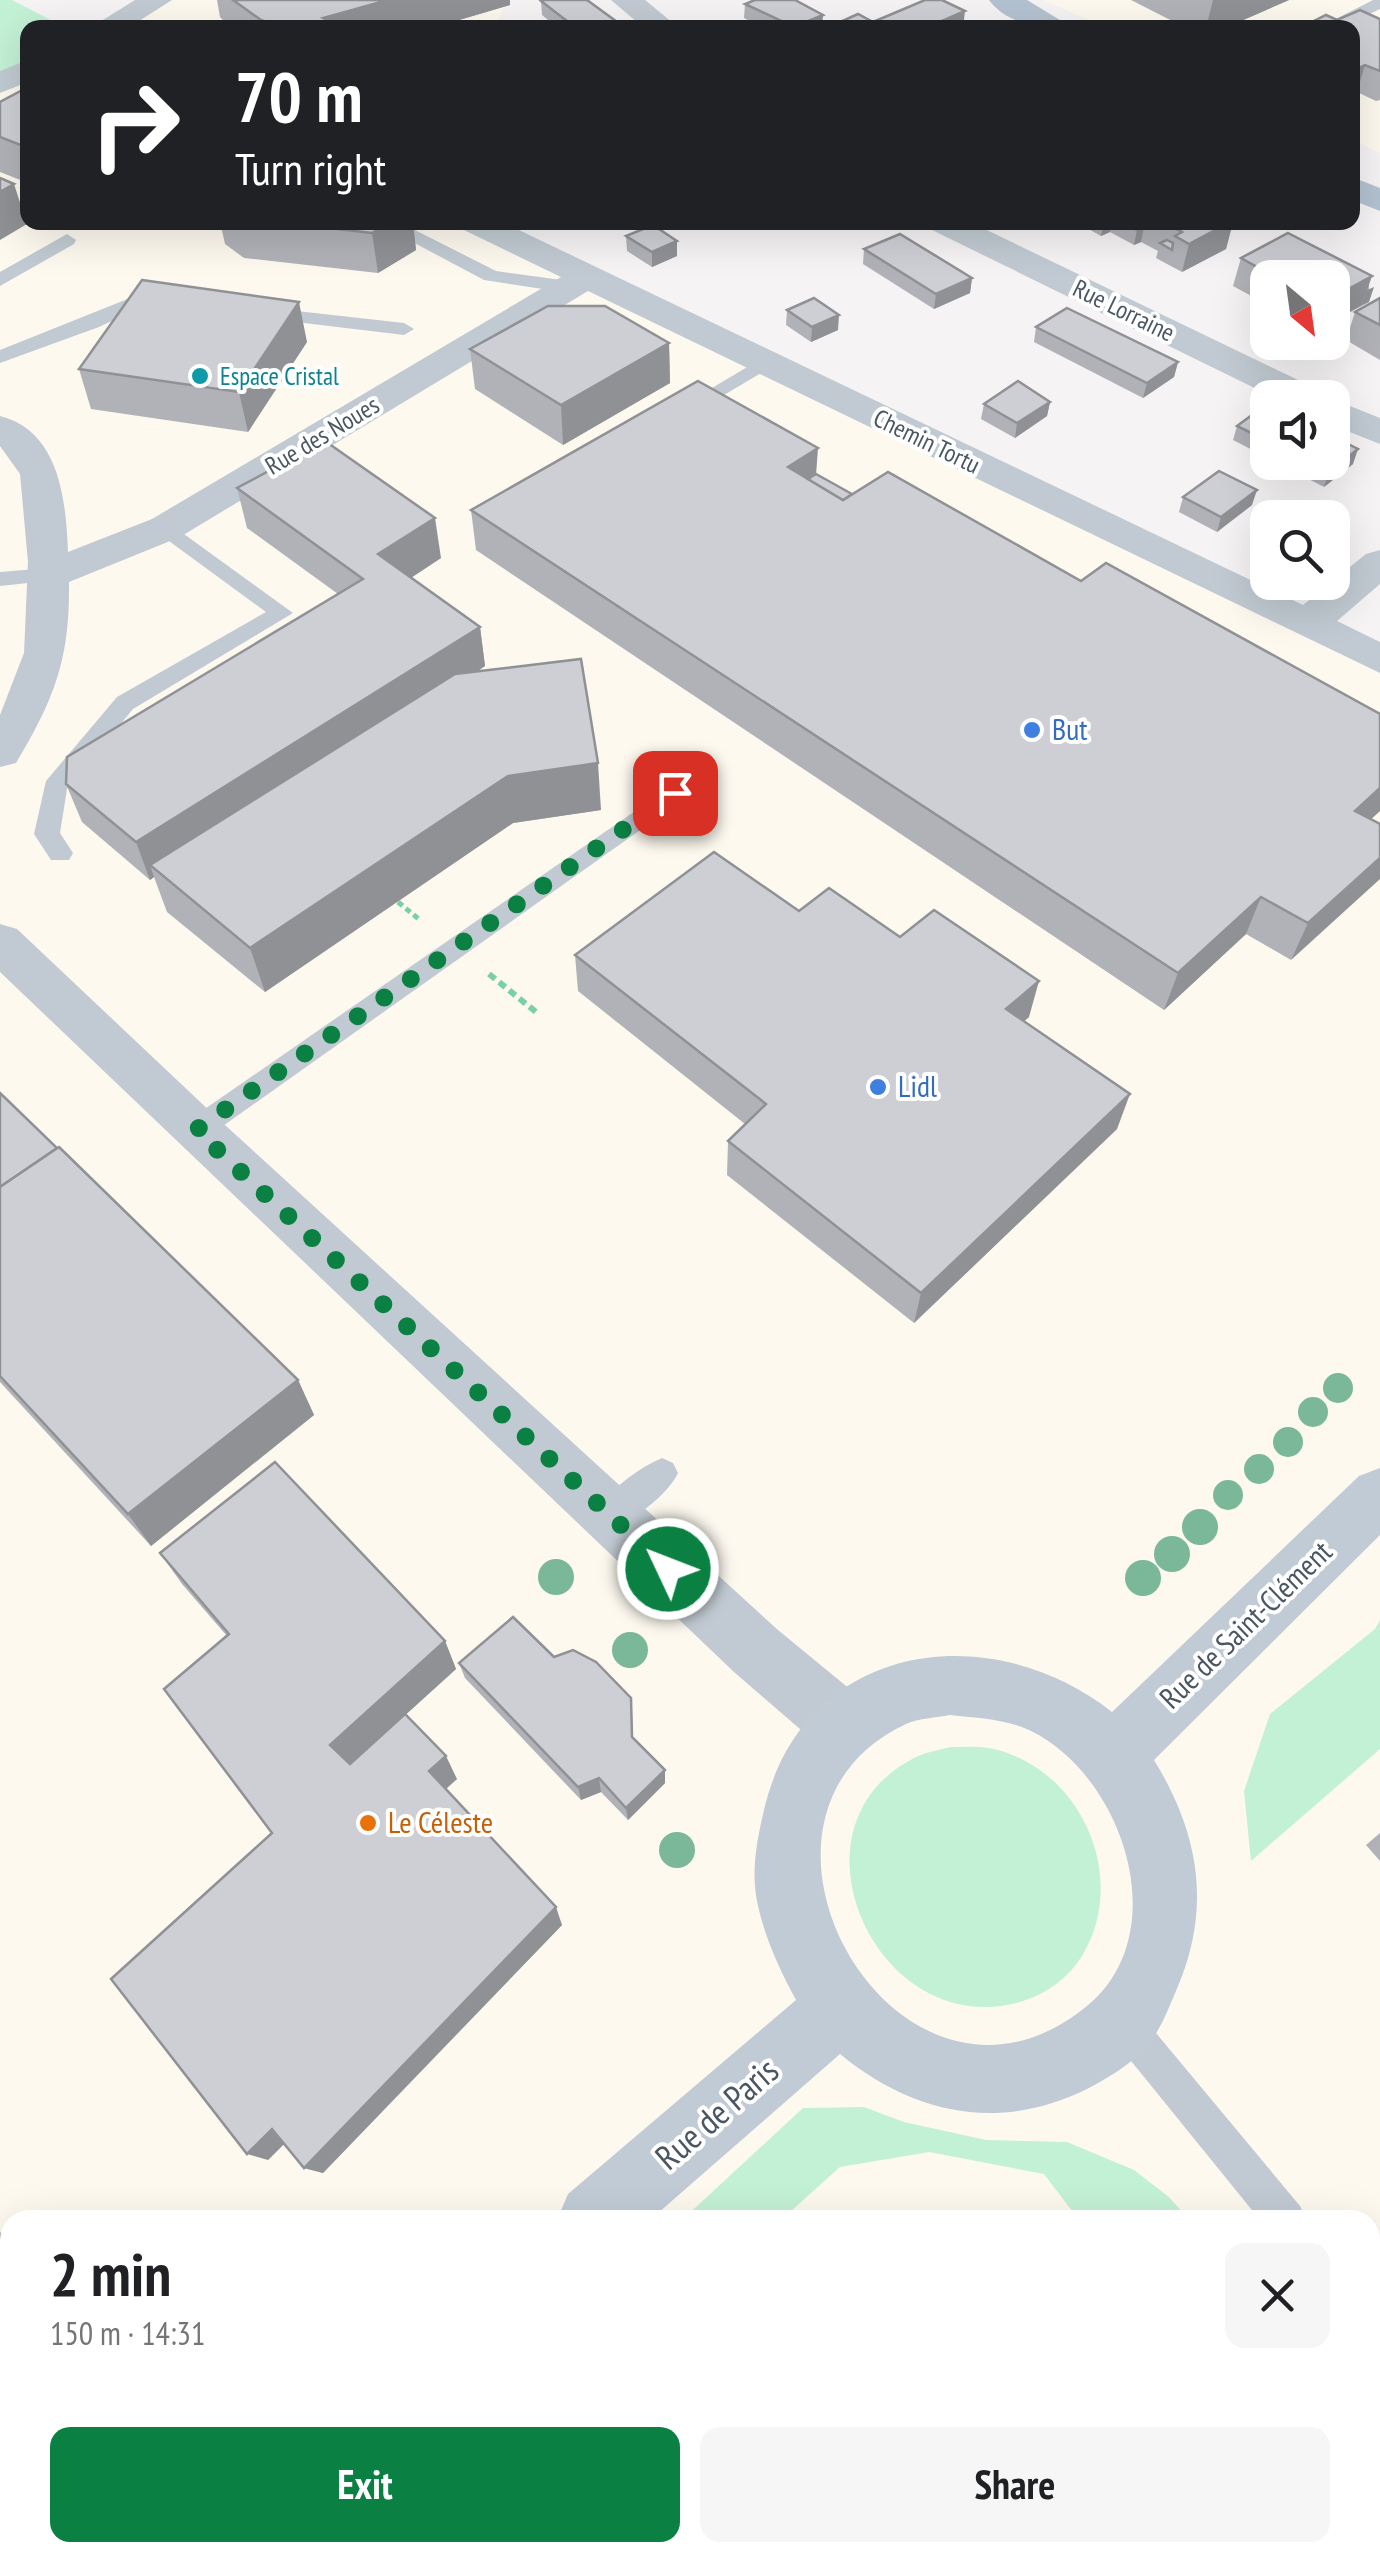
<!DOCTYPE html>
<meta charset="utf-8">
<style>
body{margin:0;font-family:"PT Sans Narrow",sans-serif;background:#f6f6f6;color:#202124;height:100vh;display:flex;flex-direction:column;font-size:38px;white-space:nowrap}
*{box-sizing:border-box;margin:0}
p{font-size:32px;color:#757577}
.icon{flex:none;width:55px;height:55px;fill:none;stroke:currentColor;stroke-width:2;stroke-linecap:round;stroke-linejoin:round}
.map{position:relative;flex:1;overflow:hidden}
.panel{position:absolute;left:0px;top:2210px;width:1380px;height:352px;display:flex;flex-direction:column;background:#fff;border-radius:30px 30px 0 0;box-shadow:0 10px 40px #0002}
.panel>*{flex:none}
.banner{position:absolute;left:20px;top:20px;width:1340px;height:210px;border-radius:20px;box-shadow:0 10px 40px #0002;background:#202124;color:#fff;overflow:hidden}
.needle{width:65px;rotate:151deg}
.fabs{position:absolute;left:1250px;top:260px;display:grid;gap:20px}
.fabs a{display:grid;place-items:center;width:100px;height:100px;border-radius:20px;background:#fff;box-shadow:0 10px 40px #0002;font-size:50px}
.pin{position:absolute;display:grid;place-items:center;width:85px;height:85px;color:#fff;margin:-42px;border-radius:20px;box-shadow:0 5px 15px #0006}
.me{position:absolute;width:110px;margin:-55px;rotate:313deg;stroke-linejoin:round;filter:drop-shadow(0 0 8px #0008)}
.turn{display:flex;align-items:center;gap:35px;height:210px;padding:0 50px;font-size:45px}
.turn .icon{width:130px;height:130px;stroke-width:2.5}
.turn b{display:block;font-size:70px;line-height:85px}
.round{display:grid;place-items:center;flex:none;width:105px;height:105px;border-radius:20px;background:#f6f6f6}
.overview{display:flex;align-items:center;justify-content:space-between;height:170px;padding:0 50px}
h1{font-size:60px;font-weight:700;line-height:75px}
.button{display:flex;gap:20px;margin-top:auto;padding:20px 50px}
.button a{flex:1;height:115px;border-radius:20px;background:#0b8043;color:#fff;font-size:40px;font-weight:700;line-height:115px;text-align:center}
.button a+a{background:#f6f6f6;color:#202124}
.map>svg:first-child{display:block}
.commercial{fill:#fdf9ef;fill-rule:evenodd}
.green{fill:#c3f1d5}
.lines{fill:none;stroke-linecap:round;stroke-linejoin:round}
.path-far1{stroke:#7ad0a6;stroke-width:5;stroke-dasharray:6 4;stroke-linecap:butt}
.path{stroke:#7ad0a6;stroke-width:6;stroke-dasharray:8 5;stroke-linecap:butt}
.lane{fill:#c1cad2;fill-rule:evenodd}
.street{fill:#c1cad2;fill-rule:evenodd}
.secondary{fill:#c1cbd6;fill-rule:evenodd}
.primary{fill:#b3c2d1;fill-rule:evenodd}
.tree{fill:#7bb799}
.wall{fill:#b0b2b7}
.shaded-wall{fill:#909195}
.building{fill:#cdcfd5;stroke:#909195;stroke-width:2.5}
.route{stroke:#0b8043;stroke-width:18;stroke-dasharray:0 32.4}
.culture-dot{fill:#0f9aa8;stroke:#fff;stroke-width:4}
.shop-dot{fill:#3f7fe0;stroke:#fff;stroke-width:4}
.food-dot{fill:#e8710a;stroke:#fff;stroke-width:4}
.labels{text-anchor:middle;stroke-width:8;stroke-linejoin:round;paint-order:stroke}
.far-street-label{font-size:25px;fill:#4a5661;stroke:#fff}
.far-culture-label{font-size:25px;fill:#0d838f;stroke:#fff;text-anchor:start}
.shop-label{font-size:30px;fill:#366cbe;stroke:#fff;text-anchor:start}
.street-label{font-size:30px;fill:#4a5661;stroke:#fff}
.food-label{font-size:30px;fill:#c56008;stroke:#fff;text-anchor:start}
.near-street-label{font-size:35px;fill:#4a5661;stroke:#fff}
</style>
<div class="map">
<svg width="1380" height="2561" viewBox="0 0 1380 2561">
<rect width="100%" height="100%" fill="#f5f3f3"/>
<g class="commercial">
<path d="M153,0h354l1,1 -10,19 8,7 -409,1z"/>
<path d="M1044,0h336v153l-27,-13 -1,-112 -248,-1z"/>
<path d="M27,64l1,158 420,1 932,448v1890h-1380v-2482zM10,2220h1360v332h-1360z"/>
</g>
<g class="green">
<path d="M0,0h12l52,27 -36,1 -1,36 -27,15z"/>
<path d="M1380,1620v129l-129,112 -7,-70 26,-77 105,-85z"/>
<path d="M951,1747c12,0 26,-1 38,1 92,18 141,130 93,208 -14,22 -34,37 -59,45 -143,45 -246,-173 -109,-243 11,-6 25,-8 37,-11z"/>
<path d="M864,2107l40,15 82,18 81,2 67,28 35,27 20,23h-110l-35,-46 -115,-22 -89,15 -59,53h-99l121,-112z"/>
</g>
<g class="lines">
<path class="path-far1" d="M398,902l22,18"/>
<path class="path" d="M489,974l47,38"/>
<g class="lane">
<path d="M1373,0h7v9l-40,19h-22z"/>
<path d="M375,222h24l97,49 73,10 10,6 -10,6 -85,-13z"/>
<path d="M67,234l9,6 -2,4 -74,42v-14z"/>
<path d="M140,294l27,4 3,4 -10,6 -17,-2 -44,21 -99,36v-13z"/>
<path d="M261,307l143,16 10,6 -10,6 -150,-18v-8z"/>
<path d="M764,357l10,6 -3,4 -84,50h-14l-3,-4z"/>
<path d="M166,521l127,92 -160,96 -66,80 -7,44 13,20 -4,7h-18l-17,-26 12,-53 71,-84 149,-85 -108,-79 -3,-5 3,-5z"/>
<path d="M48,568l8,2 3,5 -3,5 -56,6v-14z"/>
<path d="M706,762l12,9 -3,6 -509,361 -10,4 -10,-4 -4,-8 4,-8z"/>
<path d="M662,1458l11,5 5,10c-10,22 -46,48 -68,57l-12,-4 -4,-11c10,-22 46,-48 68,-57z"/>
<path d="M1123,2003l13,6 164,197 6,14h-46l-150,-185 -6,-13 6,-13z"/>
<path d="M1370,2247l10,4v40l-10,-4z"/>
<path d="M1370,2302l10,5v49l-10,-4z"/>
<path d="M1380,2414v49l-10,4v-49z"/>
<path d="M1250,2552h48l-4,9h-48z"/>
</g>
<g class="street">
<path d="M135,0h37l-44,28h-38z"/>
<path d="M611,0h34l34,28h-35z"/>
<path d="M28,60v22l-28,11v-22z"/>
<path d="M457,222h45l801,383 63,-51 14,-4v34l-43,37 43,21v31l-792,-382 -408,246 -111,45c1,76 -14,116 -53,181l-16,4v-52l24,-62 4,-91 -8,-88 -20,-28v-30c60,15 66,85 68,136l84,-33 409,-242 -99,-48z"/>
<path d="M925,222h45l349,168 5,8h-49l-345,-169z"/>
<path d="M1332,399l48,19v26l-48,-19z"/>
<path d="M0,924l17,5 197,186 564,515 90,74 9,22 -9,22 -23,10 -23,-10 -88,-76 -734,-700z"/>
</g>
<g class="secondary">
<path d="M1380,1468v67l-226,225c46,75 58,149 22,231 -8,18 -15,38 -28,54 -15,18 -40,33 -61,44 -87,43 -173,26 -247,-35l-190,166h-93l11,-26 228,-194c-17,-31 -32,-64 -39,-99 -6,-31 0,-61 7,-91 39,-168 224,-195 348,-98l247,-236zM950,1715c26,3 57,4 81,16 92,45 145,202 56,275 -187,153 -383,-188 -181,-282 13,-6 30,-6 44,-9z"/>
<path d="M163,2552h87l-4,9h-86z"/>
</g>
<g class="primary">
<path d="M989,0h38l46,28c-29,0 -65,-2 -84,-28z"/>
<path d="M1352,177l28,11v23l-28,-11z"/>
</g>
</g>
<g class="tree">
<circle cx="1338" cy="1388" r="15"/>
<circle cx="1313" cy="1412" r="15"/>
<circle cx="1288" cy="1442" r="15"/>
<circle cx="1259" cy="1469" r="15"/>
<circle cx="1228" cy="1495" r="15"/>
<circle cx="1200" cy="1527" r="18"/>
<circle cx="1172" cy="1554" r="18"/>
<circle cx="556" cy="1577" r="18"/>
<circle cx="1143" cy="1578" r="18"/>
<circle cx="630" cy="1650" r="18"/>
<circle cx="677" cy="1850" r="18"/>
</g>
<g class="wall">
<path d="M217,0h293v5l-78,23h-202l-10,-11z"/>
<path d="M1131,0h158l-64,28h-39z"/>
<path d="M541,1l79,27h-62l-16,-13z"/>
<path d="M745,4l77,24h-58l-20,-10z"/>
<path d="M1380,19v81l-4,1 -19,-9 -5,-64h-40l2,-7z"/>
<path d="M28,87v96l-28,-11v-70z"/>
<path d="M220,222h193l3,28 -38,23 -134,-15 -19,-14z"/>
<path d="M1076,222h157l-7,27 -44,23 -26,-14 2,-7 -17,-9 -7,3 -24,-13 -9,4z"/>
<path d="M626,236l51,5v15l-25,11 -25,-16z"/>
<path d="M864,249l108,29 -2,15 -36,16 -71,-45z"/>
<path d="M1241,258l128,27v17l-37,20v-44h-64v27l-35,-19z"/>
<path d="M1380,298v62l-34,-20 9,-28z"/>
<path d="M787,310l51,20 -27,12 -25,-17z"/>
<path d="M1036,327l142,35 -4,15 -31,21 -109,-56z"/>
<path d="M307,342l-59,90 -157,-23 -12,-40z"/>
<path d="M669,343l1,40 -107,62 -88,-56 -5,-40z"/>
<path d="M1050,402l-3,14 -32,22 -34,-19 3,-15z"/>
<path d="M1268,404v54l-35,-18 4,-14z"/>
<path d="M1276,462h56l21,2 -29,23z"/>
<path d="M816,474l36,20 229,87 299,133v97l-9,8 -80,141 -45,-26 -82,76 -688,-460 -5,-40z"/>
<path d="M237,488l204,70 -30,20 69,49 5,39 -8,6 124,138 -88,13 -248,169 -98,-80 -13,-35 -4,3 -68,-58 -16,-38 272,-190 -91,-66z"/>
<path d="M1183,497l69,8 -35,27 -38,-20z"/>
<path d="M799,911l101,26 129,80 -5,4 93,108 -203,194 -187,-148 1,-34 17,-17 -167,-133 -3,-36z"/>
<path d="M0,1093l298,287 16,35 -163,131 -151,-164z"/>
<path d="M160,1553l285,88 11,28 -51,46 52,64 -11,10 116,136 -239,248 -19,-5 -20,-24 -16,16 4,-327 -45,-197 -45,-52z"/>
<path d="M554,1657l78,56 1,25 32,32v13l-37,37 -27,-28 -20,8 -116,-122 -6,-15z"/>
<path d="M1380,1833v28l-14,-16z"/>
<path d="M667,2552h229l6,9h-244z"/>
</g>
<g class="shaded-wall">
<path d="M388,0h122v5l-78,23h-123l14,-10z"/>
<path d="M1213,0h76l-64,28h-19z"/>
<path d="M965,11l-2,17h-37z"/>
<path d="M823,15l-1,13h-28z"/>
<path d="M1365,65l-8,27 -5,3v-24z"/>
<path d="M14,184l13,40 -27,16v-48z"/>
<path d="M390,222h23l3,28 -38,23 -6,-40z"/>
<path d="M1104,222h8l-2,10 -9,4z"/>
<path d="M1230,222h3l-7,27 -44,23 7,-28z"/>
<path d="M1144,227l-3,15 -7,3 3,-15z"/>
<path d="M677,241v15l-25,11v-15z"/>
<path d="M1372,276l-10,29 -30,17v-24z"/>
<path d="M972,278l-2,15 -36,16 2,-15z"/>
<path d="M1374,287l-5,15 -7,3 5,-15z"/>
<path d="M299,302l8,40 -59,90 -9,-40z"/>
<path d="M839,315l-1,15 -27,12 1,-15z"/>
<path d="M669,343l1,40 -107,62 -2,-40z"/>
<path d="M1178,362l-4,15 -31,21 4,-15z"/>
<path d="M1050,402l-3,14 -32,22 2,-15z"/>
<path d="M818,448l-3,41 -27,-22z"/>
<path d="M1358,449l-5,15 -29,23 5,-15z"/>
<path d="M1257,490l-5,15 -35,27 4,-15z"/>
<path d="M435,518l6,40 -55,36 -8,-40z"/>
<path d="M480,627l5,39 -325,208 -10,-9 4,12 -4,3 -14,-38z"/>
<path d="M598,763l3,47 -88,13 -248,169 -15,-44 258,-172z"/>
<path d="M1380,788v23l-42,38 17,-38z"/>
<path d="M1380,858v21l-89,81 17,-37z"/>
<path d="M1261,897l-15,37 -82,76 14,-37z"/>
<path d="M1039,981l-10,36 -32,28 9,-36z"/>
<path d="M1130,1094l-13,35 -203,194 7,-30z"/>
<path d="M298,1380l16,35 -163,131 -23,-32z"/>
<path d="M445,1641l11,28 -110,100 -16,-24z"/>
<path d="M446,1756l11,23 -16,14 -12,-22z"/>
<path d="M665,1770v13l-37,37 -2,-12z"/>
<path d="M599,1778l2,14 -20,8 -3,-13z"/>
<path d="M556,1907l6,18 -239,248 -19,-5z"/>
<path d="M272,2129l20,7 -24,24 -21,-6z"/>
<path d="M0,2232l10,15v71l-10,9z"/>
</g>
<g class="building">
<path d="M233,0h155l-65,18 4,2 -18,8h-29l-19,-8z"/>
<path d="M544,0h43l33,24 -12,4h-32l-35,-27z"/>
<path d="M755,0h40l28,15 -29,12 -49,-23z"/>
<path d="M925,0h17l23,11 -39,17h-99l31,-14 15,8z"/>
<path d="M1360,10l20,9v52l-15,-6 -13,6v-43h-31l4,-2 -11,-5 12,-6 11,5z"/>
<path d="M28,87v61l-28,-11v-35z"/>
<path d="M0,178l14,6 -14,8z"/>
<path d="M276,222h114l-18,11z"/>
<path d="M1129,222h7l8,5 -7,3 -11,-6z"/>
<path d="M1164,222h66l-41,22 -14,-8 7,-4z"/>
<path d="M653,225l24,16 -25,11 -26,-16z"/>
<path d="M1288,233l84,43 -40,22v-20h-55l-36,-20z"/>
<path d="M900,234l72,44 -36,16 -72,-45z"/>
<path d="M1167,240l6,3 -1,7 -12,-7z"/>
<path d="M142,280l157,22 -60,90 -160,-23z"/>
<path d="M814,298l25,17 -27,12 -25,-17z"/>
<path d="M1380,298v27l-25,-13z"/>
<path d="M548,306h57l64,37 -108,62 -91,-56z"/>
<path d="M1067,308l111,54 -31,21 -111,-56z"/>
<path d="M698,381l120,67 -30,19 55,33 45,-28 193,109 25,-18 274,151v74l-25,23 25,13v34l-72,65 -47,-26 -83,76 -707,-463z"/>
<path d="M1018,381l32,21 -33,21 -33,-19z"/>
<path d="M1267,404h1v37l-31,-15z"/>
<path d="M1332,436l26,13 -29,23 -18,-10h21z"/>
<path d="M325,441l110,77 -57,36 102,73 -344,215 -70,-58 1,-27 296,-178 -126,-91z"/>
<path d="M1219,471l38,19 -36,27 -38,-20z"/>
<path d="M816,474l36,20 -9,6 -35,-21z"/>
<path d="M581,659l17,104 -90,13 -258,172 -100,-83 305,-191z"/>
<path d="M714,852l85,59 30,-23 71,49 34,-27 105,71 -33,28 124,85 -209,199 -193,-152 38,-37 -191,-149z"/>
<path d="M0,1093l57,55 -57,39z"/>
<path d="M59,1147l239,233 -170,134 -128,-138v-189z"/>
<path d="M275,1462l170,179 -115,104 20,19 55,-50 41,42 -17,15 127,136 -252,261 -32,-39 -25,25 -136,-175 161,-146 -108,-144 65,-55 -69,-81z"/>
<path d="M513,1617l41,40 19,-7 23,12 35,36 1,39 33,33 -39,38 -27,-30 -21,9 -119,-124z"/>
<path d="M679,2552h217l6,9h-232z"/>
</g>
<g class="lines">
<path class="route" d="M668,1569l-472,-439 479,-337"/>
</g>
<circle class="culture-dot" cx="200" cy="376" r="10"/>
<g class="shop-dot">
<circle cx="1032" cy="730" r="10"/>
<circle cx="878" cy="1087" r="10"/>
</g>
<circle class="food-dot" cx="368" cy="1823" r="10"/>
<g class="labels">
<g class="far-street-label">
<text transform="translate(1124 310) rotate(26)" y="9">Rue Lorraine</text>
<text transform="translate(322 435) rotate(-31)" y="9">Rue des Noues</text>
<text transform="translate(927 441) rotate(26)" y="9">Chemin Tortu</text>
</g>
<g class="far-culture-label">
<text x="220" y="385">Espace Cristal</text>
</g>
<g class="shop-label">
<text x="1052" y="740">But</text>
<text x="898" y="1097">Lidl</text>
</g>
<g class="street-label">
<text transform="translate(1246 1625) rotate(-44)" y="10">Rue de Saint-Clément</text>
</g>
<g class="food-label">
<text x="388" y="1833">Le Céleste</text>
</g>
<g class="near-street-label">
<text transform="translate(717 2114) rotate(-41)" y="12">Rue de Paris</text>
</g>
</g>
</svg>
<div class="fabs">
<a><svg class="needle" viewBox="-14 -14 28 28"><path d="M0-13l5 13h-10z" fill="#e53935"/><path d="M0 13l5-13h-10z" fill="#757577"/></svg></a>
<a><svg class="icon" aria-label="sound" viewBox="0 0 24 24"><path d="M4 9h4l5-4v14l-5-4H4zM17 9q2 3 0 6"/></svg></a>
<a><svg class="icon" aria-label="search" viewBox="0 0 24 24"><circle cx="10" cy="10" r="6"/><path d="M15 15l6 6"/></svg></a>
</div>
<div class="pin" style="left:675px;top:793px;background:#d93025"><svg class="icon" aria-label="arrive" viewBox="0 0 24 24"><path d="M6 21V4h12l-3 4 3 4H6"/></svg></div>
<svg class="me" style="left:668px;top:1569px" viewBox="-20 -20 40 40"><circle r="17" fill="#0b8043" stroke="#fff" stroke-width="3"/><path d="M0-11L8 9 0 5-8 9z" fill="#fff"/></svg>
<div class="banner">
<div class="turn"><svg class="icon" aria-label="right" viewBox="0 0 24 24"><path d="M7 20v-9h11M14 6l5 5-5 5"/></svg><div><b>70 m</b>Turn right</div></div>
</div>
<section class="panel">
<div class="overview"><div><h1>2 min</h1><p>150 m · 14:31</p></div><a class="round"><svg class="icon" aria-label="close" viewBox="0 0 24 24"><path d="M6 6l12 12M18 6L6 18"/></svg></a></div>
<div class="button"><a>Exit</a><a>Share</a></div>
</section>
</div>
